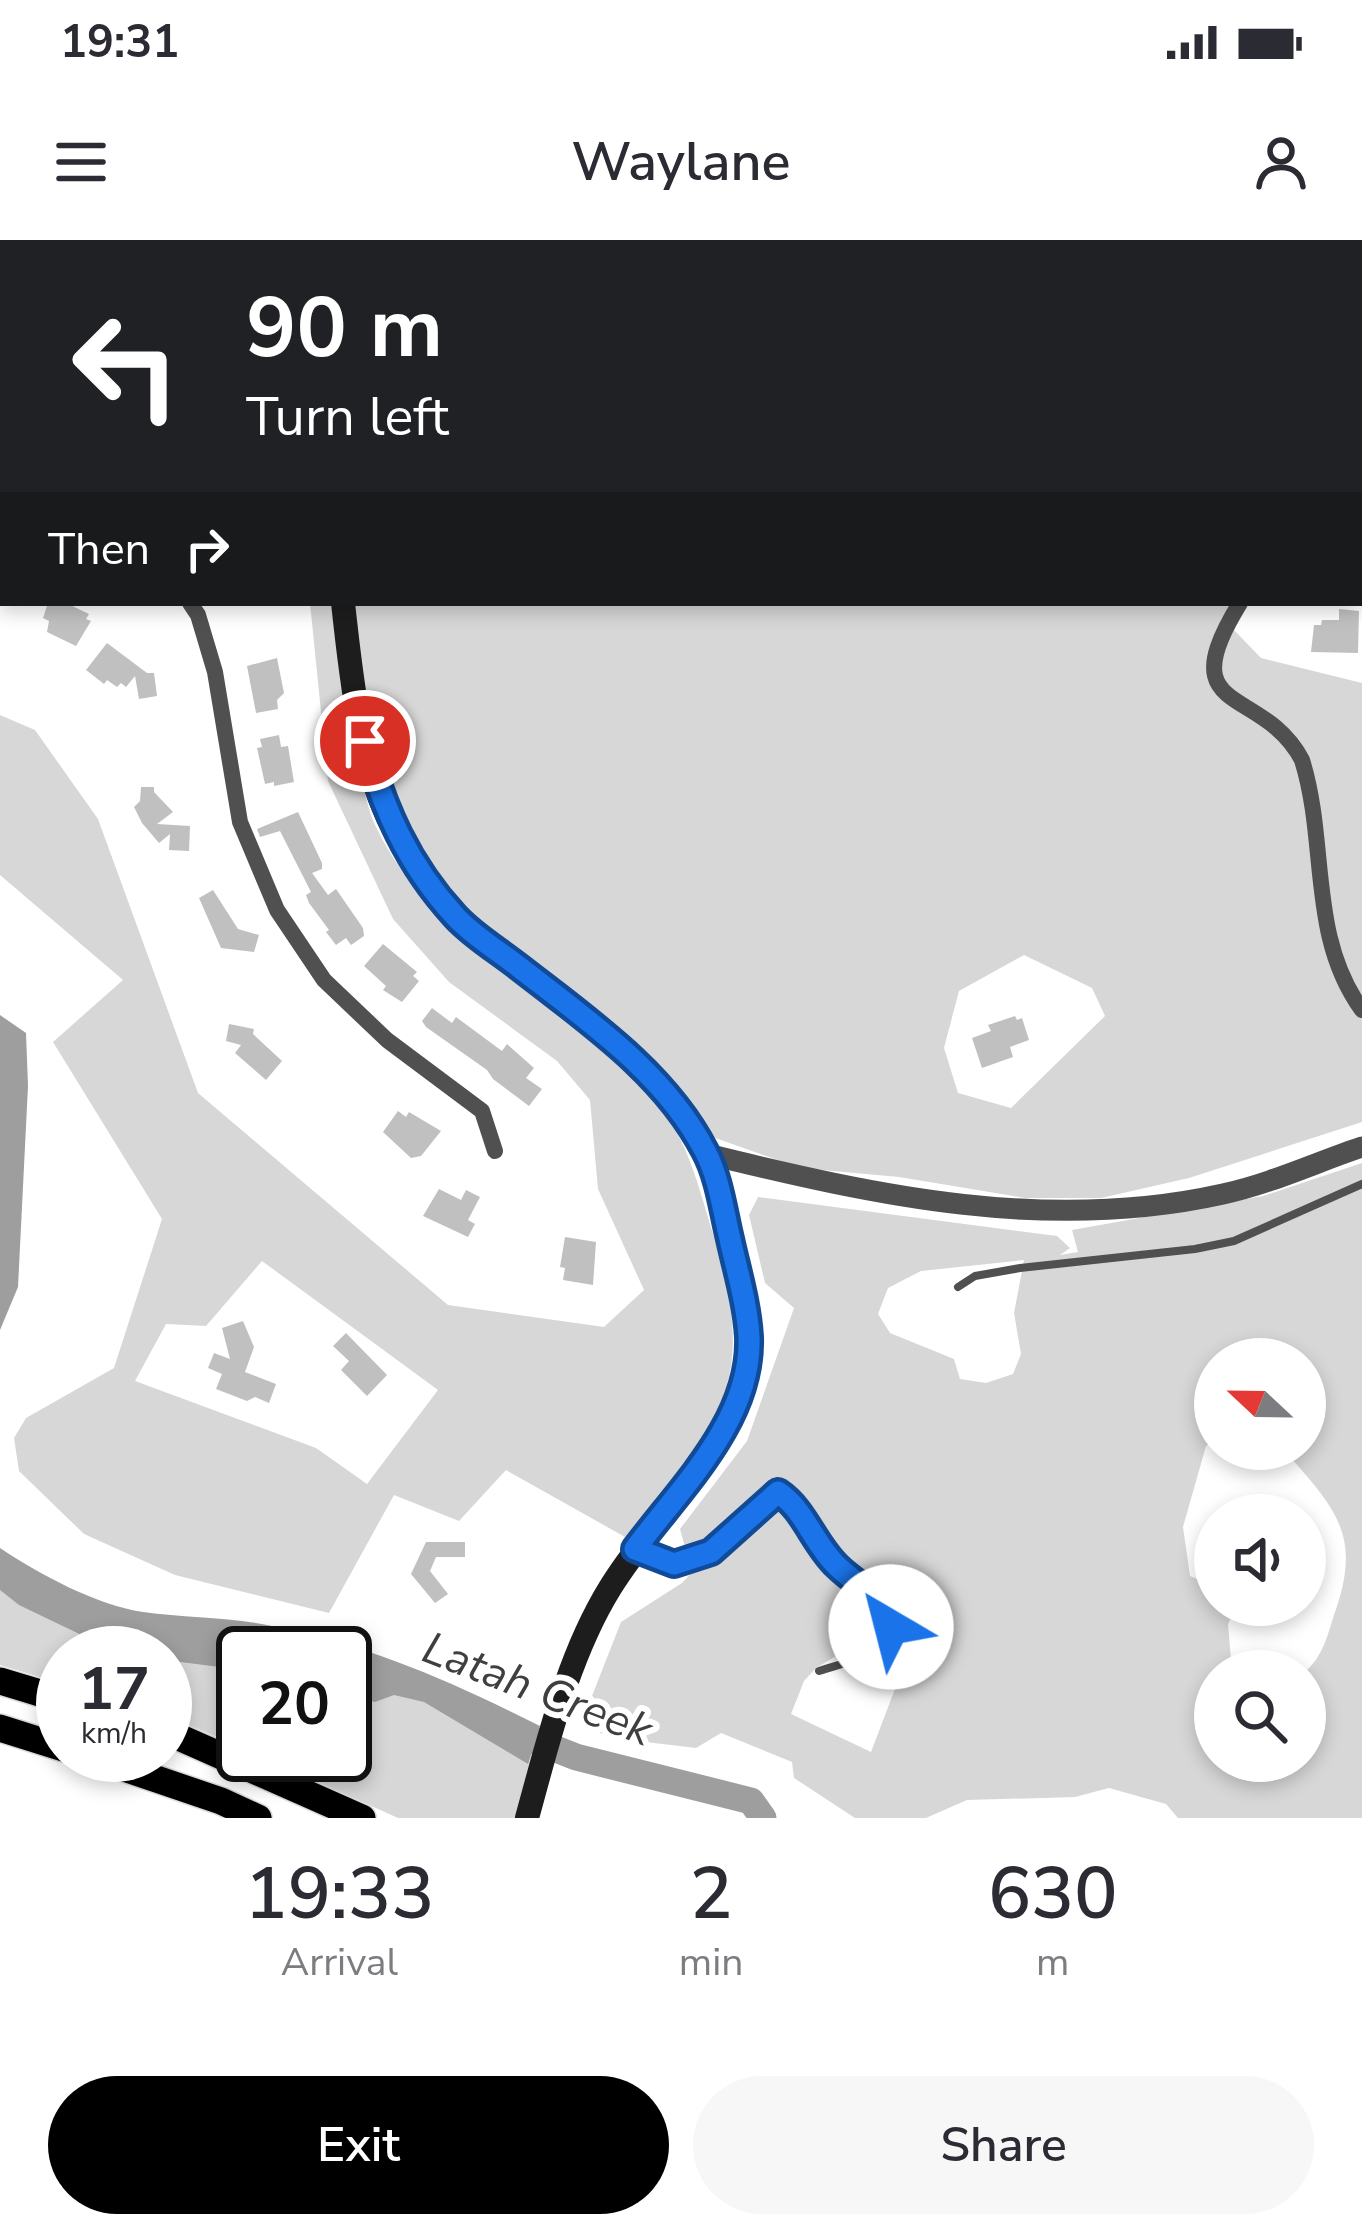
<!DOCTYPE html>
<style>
body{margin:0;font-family:"Nunito Sans",sans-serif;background:#f7f7f7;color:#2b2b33;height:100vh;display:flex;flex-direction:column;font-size:45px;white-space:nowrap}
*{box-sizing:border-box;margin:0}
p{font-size:39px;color:#7c7c81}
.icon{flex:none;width:66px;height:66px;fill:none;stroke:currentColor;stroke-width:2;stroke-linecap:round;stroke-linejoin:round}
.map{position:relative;height:1578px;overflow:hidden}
.drawer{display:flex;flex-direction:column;background:#fff;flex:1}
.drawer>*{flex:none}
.banner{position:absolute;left:0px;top:0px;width:1362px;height:366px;box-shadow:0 6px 18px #0003;background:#202124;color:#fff;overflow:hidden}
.needle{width:78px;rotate:292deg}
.buttons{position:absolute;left:1194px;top:1098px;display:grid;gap:24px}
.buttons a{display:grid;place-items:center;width:132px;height:132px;border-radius:50%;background:#fff;box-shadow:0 6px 18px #0003;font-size:60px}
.speed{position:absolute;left:36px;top:1386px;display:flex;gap:24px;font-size:60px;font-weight:700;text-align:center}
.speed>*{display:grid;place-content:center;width:156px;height:156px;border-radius:50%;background:#fff;box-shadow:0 6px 18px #0003;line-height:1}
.speed small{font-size:30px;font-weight:400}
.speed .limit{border:6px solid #111;border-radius:18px;background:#fff;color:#111}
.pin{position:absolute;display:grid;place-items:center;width:102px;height:102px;color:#fff;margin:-51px;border:6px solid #fff;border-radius:50%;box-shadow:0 3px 12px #0007}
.me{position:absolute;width:132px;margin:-66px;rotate:323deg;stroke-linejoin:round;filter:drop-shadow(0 0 9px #0008)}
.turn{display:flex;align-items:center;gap:42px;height:252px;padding:0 48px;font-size:54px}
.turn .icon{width:156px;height:156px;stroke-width:2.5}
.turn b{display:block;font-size:84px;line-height:102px}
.then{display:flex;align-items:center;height:114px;padding:0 48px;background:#0003;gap:24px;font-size:45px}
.eta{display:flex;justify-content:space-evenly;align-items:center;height:204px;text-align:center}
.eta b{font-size:72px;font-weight:600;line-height:84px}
.button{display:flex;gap:24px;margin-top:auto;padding:24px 48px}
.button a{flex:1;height:138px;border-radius:72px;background:#000;color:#fff;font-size:48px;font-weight:600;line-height:138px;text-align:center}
.button a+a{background:#f7f7f7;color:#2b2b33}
.status{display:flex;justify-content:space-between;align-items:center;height:84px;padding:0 60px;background:#fff;direction:ltr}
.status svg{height:33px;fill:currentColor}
header{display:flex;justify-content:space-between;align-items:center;height:156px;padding:0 48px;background:#fff;font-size:54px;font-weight:600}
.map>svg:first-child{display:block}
.green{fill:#d7d7d7;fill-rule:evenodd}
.water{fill:#9e9e9e}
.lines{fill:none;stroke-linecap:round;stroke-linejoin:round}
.river{stroke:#9e9e9e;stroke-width:27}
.building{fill:#c0c0c0}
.trunk-casing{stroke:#dbdbdb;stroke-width:30}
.path{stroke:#727272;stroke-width:3;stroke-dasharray:3 6;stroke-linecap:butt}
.service{stroke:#505050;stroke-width:8}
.minor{stroke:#505050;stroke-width:16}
.tertiary{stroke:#505050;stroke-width:21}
.secondary{stroke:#1d1d1d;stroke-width:24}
.trunk{stroke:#000;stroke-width:27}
.route-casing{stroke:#114b97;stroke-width:30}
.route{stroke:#1a73e8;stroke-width:21}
.labels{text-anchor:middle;stroke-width:12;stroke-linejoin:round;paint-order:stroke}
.water-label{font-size:45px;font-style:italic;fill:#3f3f3f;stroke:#fff}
</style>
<div class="status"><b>19:31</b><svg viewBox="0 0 49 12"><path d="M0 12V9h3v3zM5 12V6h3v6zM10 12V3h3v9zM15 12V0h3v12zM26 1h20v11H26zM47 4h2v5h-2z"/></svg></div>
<header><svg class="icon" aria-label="menu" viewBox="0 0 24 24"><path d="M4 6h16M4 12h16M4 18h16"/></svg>Waylane<svg class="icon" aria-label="person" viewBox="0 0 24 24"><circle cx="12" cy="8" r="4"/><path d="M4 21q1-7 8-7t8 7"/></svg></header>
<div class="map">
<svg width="1362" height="1578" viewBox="0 0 1362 1578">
<rect width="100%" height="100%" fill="#fff"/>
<g class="green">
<path d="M255,0h980l13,3h-991z"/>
<path d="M310,363h21c8,61 15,120 31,179 4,14 7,30 13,43 57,121 193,175 278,272 34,39 46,91 61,140 47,153 2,185 -89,300l-119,-67 -47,51 -65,-26 -65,118 -154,-38 -91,-41 -65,-63 -5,-33 12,-20 88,-50 48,-149 -109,-177 70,-62 -123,-105v-160l35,15 63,89 100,274 250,212 156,22 40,-37 -46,-101 -8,-89 -33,-39 -108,-79 -56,-63 -65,-138zM262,1021l176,129 -71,94 -51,-36 -181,-67 31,-57 40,2z"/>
<path d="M352,363h897l-15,27 27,28 101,25v439l-173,56 -88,20h-76l-126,-21 -99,-9 -96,-34 -78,-100 -73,-53 -105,-87 -35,-51 -27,-56 -22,-85zM1024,715l68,33 13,28 -94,92 -53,-15 -14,-45 15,-57z"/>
<path d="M1362,923v655h-184l-12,-14 -57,-16 -34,9 -108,3 -41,18h-71l-61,-40 -2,-16 -71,-29 -25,15 -84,-10 -31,-14 40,-102 61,-39 10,-11 -12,-43 67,-88 47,-133 -29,-25 -16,-68 9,-18 299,39 13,12 -10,7 18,-3 -6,-22 191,-34zM1024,1020l-10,53 7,41 -8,20 -27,9 -26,-4 -6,-20 -64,-26 -12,-19 10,-26 33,-17zM1215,1119h90v54l8,-1 -8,16v21h-11l-4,8c50,56 71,83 44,158 -7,22 -11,41 -29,57v89h-90v-90h17l-4,-47 9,-19h-22v-19l-25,-10 -7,-49 23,-81 9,-6zM872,1353l27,20 7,47 -35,92 -80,-38 13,-33 12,-13 35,-21z"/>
<path d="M0,1326l243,87v95l-78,-33v-62h-102v31l-63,-19z"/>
<path d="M345,1426l82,19 114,50 -26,83h-117l-140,-63h87z"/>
</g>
<g class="water">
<path d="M0,775l26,18 2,53 -10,201 -18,43z"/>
<path d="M0,1308c39,26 96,57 143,64 42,6 87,5 129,14 102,21 176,54 268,100l-12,38 -104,-62 -30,-7 -19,7 -30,-8v-41h-102v17l-78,-10v-7h-46l-100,-48 -19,-15z"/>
</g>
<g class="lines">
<path class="river" d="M528,1498l48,19 175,44 12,17"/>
</g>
<g class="building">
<path d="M48,363h18l23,11 -3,5 5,2 -15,25 -29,-14 2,-11 -6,-3z"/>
<path d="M1339,369l20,2 -1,42 -47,-1 3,-27h7l1,-5h17z"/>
<path d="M107,403l40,30h7l3,23 -18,3 -4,-23 -9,11 -5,-4 -4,4 -10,-7 -3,4 -18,-14z"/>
<path d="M277,418l7,35 -7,7 1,9 -22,4 -9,-47z"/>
<path d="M279,495l2,12 7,-1 6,36 -20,4v-4l-9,2 -8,-36 5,-1 -2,-8z"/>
<path d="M141,547h13v5l19,20 -16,12 33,2 -1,25 -20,-1 1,-16 -11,9 -17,-20 -8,-16 6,-6z"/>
<path d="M298,572l24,51v6l-10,4 16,22 8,-6 27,39 1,8 -13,9 -5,-7 -10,7 -10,-13 3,-2 -20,-27 -3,-8 5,-3 -31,-61 -20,6 -3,-8z"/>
<path d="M213,650l25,39 21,6 -5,17 -33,-4 -22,-50z"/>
<path d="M383,704l34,28 -4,4 6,5 -17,21 -19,-12 3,-4 -22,-20z"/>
<path d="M432,768l20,15 4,-6 46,34 5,-7 27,24 -8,10 16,11 -13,17 -36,-27 -6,-9 -61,-43 -4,-6z"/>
<path d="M1015,776l2,4 5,-2 7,22 -19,7 3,10 -31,11 -10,-30 19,-7 -3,-6z"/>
<path d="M229,784l25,5 -1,5 29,27 -16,19 -31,-27 6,-8 -15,-4z"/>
<path d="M398,871l8,6 3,-5 32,19 -20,25 -10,2 -28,-26z"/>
<path d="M439,949l22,11 5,-10 14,7 -12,23 7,4 -7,13 -45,-21z"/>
<path d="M565,997l31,5 -3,43 -30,-5 2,-12 -5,-1z"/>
<path d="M243,1081l11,26 -9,25 31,12 -7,19 -14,-6 -8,4 -31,-12 6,-15 -14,-6 6,-15 16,6 -8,-31z"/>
<path d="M346,1093l41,42 -20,21 -26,-26 8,-9 -16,-15z"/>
<path d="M426,1302h39v15h-29l-6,14 18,23 -13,9 -24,-29z"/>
</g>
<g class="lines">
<g class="trunk-casing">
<g id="trunk">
<path d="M0,1441l63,19"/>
<path d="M0,1488l63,20"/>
<path d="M165,1491l197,87"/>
<path d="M86,1515l135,46 37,17"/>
</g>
</g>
<g class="path">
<path d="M1204,0l2,3"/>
<path d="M1359,212l3,3"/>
</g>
<g class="service">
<path d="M958,1047l17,-11 45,-8 175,-19 39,-8 128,-57"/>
<path d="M642,1312l32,12 37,-12 67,-61 16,12 42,63 53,43c5,47 -34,50 -70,62"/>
</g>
<g class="minor">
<path d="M53,3l2,-3"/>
<path d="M0,79l3,-5"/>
<path d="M1359,143l3,-1"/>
<path d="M0,248l3,1"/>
<path d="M190,363l8,12 17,57 25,150 37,88 47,70 63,60 95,71 13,40"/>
<path d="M1240,363c-71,115 22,81 62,157 26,83 6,176 60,250"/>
</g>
<path class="tertiary" d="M707,914c171,42 341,79 516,40 47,-10 94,-32 139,-47"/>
<g class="secondary">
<path d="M242,0l2,3"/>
<path d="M343,363c9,79 17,176 61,244 16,25 33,53 55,73 80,76 200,128 248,234 12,27 16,59 23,88 10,41 24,82 16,124 -17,87 -92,150 -136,222 -42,68 -62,154 -83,230"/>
</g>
<use href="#trunk" class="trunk"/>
</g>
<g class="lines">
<g class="route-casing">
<path id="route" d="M365,501c17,66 43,124 90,175 18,20 44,35 64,51 68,53 146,106 186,184 14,26 18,59 25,88 7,32 17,64 19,98 3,83 -68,150 -114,212l39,15 37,-12 67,-60c27,18 35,51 59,74 16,16 37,26 52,44l2,17"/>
</g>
<use href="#route" class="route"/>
</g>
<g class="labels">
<g class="water-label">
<text transform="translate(538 1448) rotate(21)" y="16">Latah Creek</text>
</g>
</g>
</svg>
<div class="buttons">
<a><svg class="needle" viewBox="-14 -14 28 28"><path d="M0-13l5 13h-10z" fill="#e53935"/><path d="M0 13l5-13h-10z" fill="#7c7c81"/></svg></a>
<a><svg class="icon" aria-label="sound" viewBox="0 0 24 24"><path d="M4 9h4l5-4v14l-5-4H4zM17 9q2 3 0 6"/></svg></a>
<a><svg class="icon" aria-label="search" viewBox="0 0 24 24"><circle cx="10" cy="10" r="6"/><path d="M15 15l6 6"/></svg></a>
</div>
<div class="speed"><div>17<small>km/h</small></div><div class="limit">20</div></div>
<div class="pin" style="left:365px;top:501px;background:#d93025"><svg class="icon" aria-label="arrive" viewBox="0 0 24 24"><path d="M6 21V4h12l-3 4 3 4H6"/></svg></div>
<svg class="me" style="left:891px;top:1387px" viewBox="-20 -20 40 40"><circle r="19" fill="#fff"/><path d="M0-13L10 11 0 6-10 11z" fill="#1a73e8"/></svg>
<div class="banner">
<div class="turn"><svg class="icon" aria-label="left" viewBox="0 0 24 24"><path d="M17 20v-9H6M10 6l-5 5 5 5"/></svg><div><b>90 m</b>Turn left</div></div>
<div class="then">Then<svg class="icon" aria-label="right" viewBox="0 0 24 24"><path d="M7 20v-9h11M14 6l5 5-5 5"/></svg></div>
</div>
</div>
<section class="drawer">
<div class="eta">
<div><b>19:33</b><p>Arrival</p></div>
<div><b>2</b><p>min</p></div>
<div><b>630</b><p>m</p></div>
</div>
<div class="button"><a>Exit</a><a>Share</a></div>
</section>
